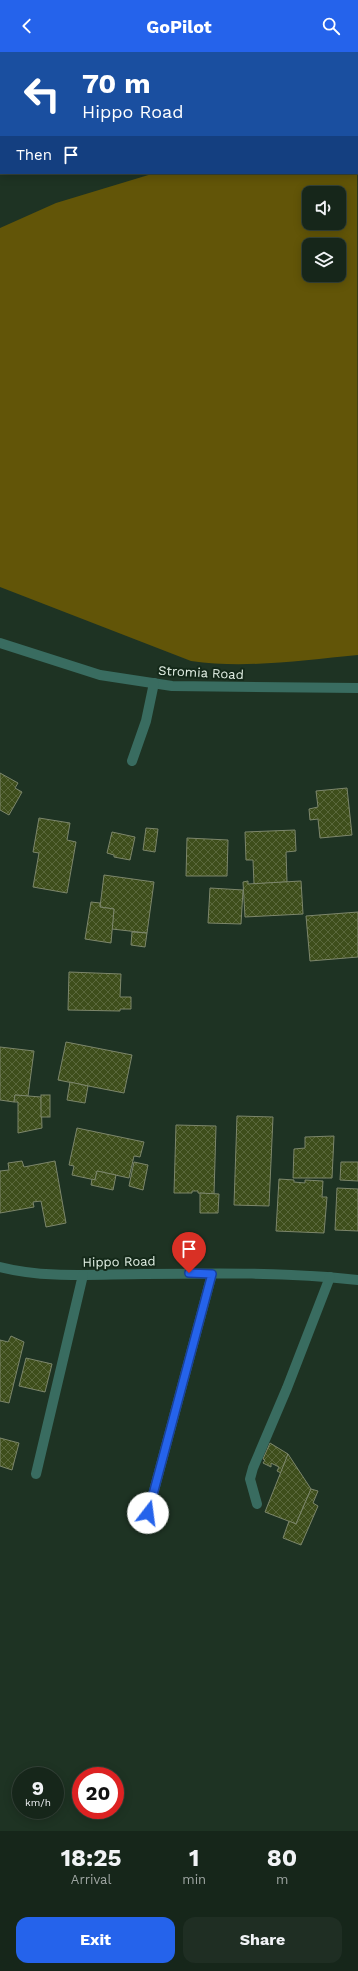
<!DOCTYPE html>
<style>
body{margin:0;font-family:"Work Sans",sans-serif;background:#1f2e23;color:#f1f3f6;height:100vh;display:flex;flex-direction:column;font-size:15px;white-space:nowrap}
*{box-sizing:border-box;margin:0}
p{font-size:13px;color:#9ea5a2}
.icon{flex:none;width:22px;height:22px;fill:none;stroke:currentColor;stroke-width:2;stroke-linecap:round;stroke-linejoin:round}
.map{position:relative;height:1779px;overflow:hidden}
.sheet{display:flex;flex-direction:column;background:#16261a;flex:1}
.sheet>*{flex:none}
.top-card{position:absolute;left:0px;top:0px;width:358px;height:122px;box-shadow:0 2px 10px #0003,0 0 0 1px #354339;background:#1a4fa0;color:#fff;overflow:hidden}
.buttons{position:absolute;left:302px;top:134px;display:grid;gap:8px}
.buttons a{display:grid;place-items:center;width:44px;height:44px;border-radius:8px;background:#16261a;box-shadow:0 2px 10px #0003,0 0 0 1px #354339;font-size:20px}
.speed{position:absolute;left:12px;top:1715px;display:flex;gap:8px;font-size:20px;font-weight:700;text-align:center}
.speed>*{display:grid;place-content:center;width:52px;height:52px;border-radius:50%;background:#16261a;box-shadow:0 2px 10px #0003,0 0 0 1px #354339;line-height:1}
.speed small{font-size:10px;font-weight:400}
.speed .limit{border:6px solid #d22;background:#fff;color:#111}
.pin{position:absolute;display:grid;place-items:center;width:34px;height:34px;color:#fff;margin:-41px -17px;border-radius:50% 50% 50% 0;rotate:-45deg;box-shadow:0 0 4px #0007}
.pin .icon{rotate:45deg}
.me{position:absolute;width:44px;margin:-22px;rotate:15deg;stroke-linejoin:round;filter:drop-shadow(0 0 3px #0008)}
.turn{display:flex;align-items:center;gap:14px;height:84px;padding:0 16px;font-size:18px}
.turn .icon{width:52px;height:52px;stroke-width:2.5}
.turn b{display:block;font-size:28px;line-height:34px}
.then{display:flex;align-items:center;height:38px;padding:0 16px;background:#0003;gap:8px;font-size:15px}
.eta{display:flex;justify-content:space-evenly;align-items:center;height:68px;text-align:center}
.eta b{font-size:24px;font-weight:700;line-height:28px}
.primary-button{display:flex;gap:8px;margin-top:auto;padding:8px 16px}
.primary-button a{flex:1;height:46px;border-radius:12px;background:#2563eb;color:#fff;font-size:16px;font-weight:700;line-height:46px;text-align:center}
.primary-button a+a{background:#1f2e23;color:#f1f3f6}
header{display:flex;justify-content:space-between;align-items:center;height:52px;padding:0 16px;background:#2563eb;color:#fff;font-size:18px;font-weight:700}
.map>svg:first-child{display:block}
.green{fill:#625508;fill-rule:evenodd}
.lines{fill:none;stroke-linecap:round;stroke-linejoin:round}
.stream{stroke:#33838a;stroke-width:7}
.building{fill:url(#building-cross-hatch);stroke:#7c866b}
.minor{stroke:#396c60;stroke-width:10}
.route-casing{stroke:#184099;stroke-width:10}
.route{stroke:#2563eb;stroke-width:7}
.labels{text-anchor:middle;stroke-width:4;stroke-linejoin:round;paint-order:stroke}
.street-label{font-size:13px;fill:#e4f1e6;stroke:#142919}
</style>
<header><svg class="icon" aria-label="back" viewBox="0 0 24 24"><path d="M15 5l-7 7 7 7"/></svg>GoPilot<svg class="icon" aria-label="search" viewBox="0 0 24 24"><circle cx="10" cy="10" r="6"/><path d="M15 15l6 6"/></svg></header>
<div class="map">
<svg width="358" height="1779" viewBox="0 0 358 1779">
<defs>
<pattern id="building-cross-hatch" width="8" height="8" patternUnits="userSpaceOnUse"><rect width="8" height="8" fill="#3e4e1b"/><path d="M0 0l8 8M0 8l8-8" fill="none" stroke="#5a683c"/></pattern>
</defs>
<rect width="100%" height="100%" fill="#1e3323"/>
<path class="green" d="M357,59l1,544c-55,5 -112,14 -167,6l-191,-74v-359l56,-25 99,-30h202zM309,141h30v30h-30zM309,193h30v30h-30z"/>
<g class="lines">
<g class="stream">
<path d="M236,1l4,-1"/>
<path d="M0,69h1"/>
</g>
</g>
<g class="building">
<path d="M0,721l18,10 -3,5 7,4 -13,23 -9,-5z"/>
<path d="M347,736l5,47 -32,3 -2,-19 -8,1 -1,-11 9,-2 -2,-16z"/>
<path d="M39,766l31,5 -3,17 9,2 -9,51 -34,-6 6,-34 -6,-1z"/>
<path d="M146,776l12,1 -3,23 -12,-2z"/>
<path d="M295,778l1,21 -10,1 1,30 -33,2 -1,-24h-7l-1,-28z"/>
<path d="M112,780l23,5 -5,23 -16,-3v-2l-7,-2z"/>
<path d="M187,786l41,2 -1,36h-41z"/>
<path d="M104,823l50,7 -7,51 -35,-4 2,-20 -14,-2z"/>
<path d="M248,829v3l53,-3 2,33 -58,3 -2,-35z"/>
<path d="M210,836l33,2 -2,34 -33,-1z"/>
<path d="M91,850l9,1v4l14,2 -3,34 -26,-4z"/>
<path d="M358,860v45l-48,4 -4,-45z"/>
<path d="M132,880l15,1 -2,14 -14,-2z"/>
<path d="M69,920l52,2 -1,23h11v12h-11v2l-52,-1z"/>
<path d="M66,990l66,13 -8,38 -66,-13z"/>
<path d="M0,995l34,4 -6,45 -13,-1 -1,7 -14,-2z"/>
<path d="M70,1030l18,4 -3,17 -18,-3z"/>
<path d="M15,1043l26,2 1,31 -24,5v-31h-4z"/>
<rect x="41" y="1043" width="9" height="22"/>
<path d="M237,1064l36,1 -4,89 -35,-1z"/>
<path d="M176,1073l40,1 -2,68 -16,-1v-2h-6v2h-18z"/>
<path d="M77,1076l67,14 -4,15 -6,-1 -5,22 -32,-7 -2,9 -23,-5 2,-9 -5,-1z"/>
<path d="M334,1084l-2,42h-39l1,-29 11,-1v-11z"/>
<path d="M22,1109l2,6 31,-6 11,62 -20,4 -5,-26 -8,1 1,5 -34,6v-42l9,-1 -1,-7z"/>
<path d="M134,1110l14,3 -5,25 -14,-4z"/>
<path d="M341,1110h17v19l-18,-1z"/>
<path d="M97,1119l19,4 -3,15 -22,-5 1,-6 3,1z"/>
<path d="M279,1127l15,1v2l11,1v-3l18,1 -1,16h5l-3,36 -48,-2z"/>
<path d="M337,1136l21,1v42l-23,-1z"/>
<path d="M200,1141l19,1 -1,19h-18z"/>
<path d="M11,1284l13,6 -15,61 -9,-2v-61l8,2z"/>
<path d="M26,1306l26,6 -7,28 -26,-6z"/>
<path d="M0,1386l19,5 -7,27 -12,-4z"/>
<path d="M270,1391l18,11 -7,19 -4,-2 2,-4 -8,-4v4l-8,-4 2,-3 -2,-1z"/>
<path d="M288,1402l23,35 -15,35 -31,-12z"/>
<path d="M311,1437l7,2 -5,12 5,3 -17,39 -18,-7 6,-17 7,3z"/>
</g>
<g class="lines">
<g class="minor">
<path d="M0,591l100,32 72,11 186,2"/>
<path d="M132,709l14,-40 8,-38"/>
<path d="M0,1215c47,12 97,7 145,7 71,-1 143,-2 213,6"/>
<path d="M36,1422l47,-199"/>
<path d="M257,1452l-7,-25 3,-11 34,-80 43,-111"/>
<path d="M148,1461l64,-239"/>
</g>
</g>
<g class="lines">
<g class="route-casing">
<path id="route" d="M148,1461l64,-239 -23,-1"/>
</g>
<use href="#route" class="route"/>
</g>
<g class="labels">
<g class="street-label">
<text transform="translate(201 620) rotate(3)" y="5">Stromia Road</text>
<text transform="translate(119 1209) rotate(-1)" y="5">Hippo Road</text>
</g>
</g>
</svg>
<div class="buttons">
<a><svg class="icon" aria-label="sound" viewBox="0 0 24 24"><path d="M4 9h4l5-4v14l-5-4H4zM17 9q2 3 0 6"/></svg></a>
<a><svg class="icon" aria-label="layers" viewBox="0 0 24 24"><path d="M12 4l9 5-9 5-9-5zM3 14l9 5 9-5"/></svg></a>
</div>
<div class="speed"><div>9<small>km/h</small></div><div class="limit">20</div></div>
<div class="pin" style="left:189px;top:1221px;background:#d93025"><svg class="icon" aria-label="arrive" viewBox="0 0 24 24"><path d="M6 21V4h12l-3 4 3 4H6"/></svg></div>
<svg class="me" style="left:148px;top:1461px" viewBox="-20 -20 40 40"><circle r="19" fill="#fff"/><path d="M0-13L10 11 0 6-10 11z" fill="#2563eb"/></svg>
<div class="top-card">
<div class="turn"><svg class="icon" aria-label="left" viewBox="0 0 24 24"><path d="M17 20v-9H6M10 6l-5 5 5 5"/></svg><div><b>70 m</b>Hippo Road</div></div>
<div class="then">Then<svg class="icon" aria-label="arrive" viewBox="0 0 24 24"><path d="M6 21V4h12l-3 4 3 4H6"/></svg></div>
</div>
</div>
<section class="sheet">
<div class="eta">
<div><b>18:25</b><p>Arrival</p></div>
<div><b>1</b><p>min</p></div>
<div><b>80</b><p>m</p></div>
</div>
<div class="primary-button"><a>Exit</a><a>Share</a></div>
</section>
